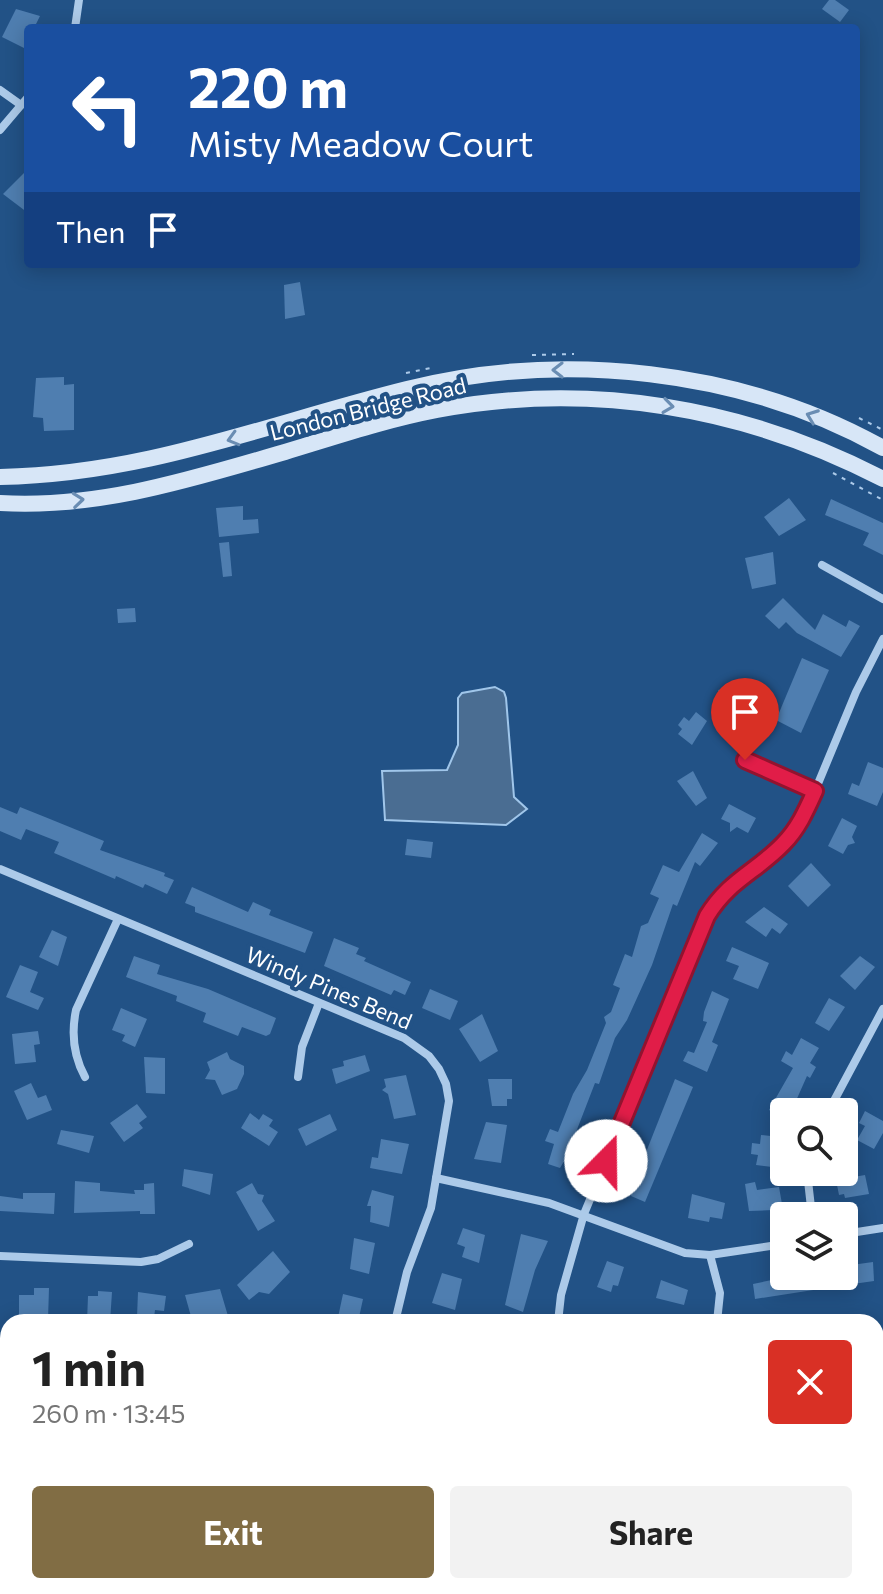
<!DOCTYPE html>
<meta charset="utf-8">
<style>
body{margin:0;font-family:Commissioner,sans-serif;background:#f2f2f2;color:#222;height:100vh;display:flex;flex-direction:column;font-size:30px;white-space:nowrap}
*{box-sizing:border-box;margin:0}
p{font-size:26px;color:#767676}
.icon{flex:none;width:44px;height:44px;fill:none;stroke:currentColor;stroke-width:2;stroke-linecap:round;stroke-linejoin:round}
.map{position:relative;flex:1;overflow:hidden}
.side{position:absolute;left:0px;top:1314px;width:884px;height:280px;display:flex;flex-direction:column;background:#fff;border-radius:24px 24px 0 0;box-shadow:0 4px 20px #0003}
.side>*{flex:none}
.banner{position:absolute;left:24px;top:24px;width:836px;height:244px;border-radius:8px;box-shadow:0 4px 20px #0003;background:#1a4fa0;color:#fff;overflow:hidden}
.controls{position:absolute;left:770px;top:1098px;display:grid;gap:16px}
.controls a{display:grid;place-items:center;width:88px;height:88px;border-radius:8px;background:#fff;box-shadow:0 4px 20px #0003;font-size:40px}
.pin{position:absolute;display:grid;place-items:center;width:68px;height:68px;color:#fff;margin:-82px -34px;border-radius:50% 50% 50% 0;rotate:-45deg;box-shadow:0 0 8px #0007}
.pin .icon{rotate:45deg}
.me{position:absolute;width:88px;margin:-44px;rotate:22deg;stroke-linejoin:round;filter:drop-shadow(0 0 6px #0008)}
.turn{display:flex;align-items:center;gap:28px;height:168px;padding:0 32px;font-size:36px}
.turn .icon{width:104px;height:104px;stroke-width:2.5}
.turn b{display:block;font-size:56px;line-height:68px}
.then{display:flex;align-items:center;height:76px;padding:0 32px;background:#0003;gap:16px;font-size:30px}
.round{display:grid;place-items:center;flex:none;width:84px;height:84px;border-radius:8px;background:#f2f2f2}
.head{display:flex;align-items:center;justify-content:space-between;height:136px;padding:0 32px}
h1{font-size:48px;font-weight:700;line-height:60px}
.primary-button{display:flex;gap:16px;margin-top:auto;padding:16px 32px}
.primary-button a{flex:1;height:92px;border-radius:8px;background:#816d44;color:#fff;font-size:32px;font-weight:700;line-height:92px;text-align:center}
.primary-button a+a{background:#f2f2f2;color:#222}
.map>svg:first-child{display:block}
.green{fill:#366ca3}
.water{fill:#4a6d92;stroke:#a0c6ea;stroke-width:2}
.building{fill:#4f7eb0}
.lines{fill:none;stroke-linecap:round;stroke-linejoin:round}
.path{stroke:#accae9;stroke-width:2;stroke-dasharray:4 6;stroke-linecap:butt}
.service{stroke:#accae9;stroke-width:6}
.minor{stroke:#accae9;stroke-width:8}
.secondary{stroke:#d7e6f7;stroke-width:16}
.oneway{stroke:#6a8db3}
.route-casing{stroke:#92132f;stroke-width:20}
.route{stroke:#e11d48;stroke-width:14}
.labels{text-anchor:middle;stroke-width:8;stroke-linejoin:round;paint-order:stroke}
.street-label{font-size:22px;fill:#fff;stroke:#225286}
</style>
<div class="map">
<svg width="883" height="1594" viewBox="0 0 883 1594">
<rect width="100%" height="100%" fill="#225286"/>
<path class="green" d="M300,1586h127l2,8h-130z"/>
<path class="water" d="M495,687l9,5 2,6 8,99 13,12 -21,16 -121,-5 -3,-49 65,-1 11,-25v-47l4,-5z"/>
<g class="building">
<path d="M829,0h6l14,10 -9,12 -18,-13z"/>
<path d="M16,9l24,7 -6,12h-6l-4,20 -22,-11z"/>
<path d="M28,169v44l-25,-19z"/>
<path d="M300,282l5,33 -20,4 -1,-34z"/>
<path d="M64,377v8l10,-1v46l-30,1 -1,-13 -10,-1 3,-39z"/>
<path d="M789,498l17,22 -27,16 -15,-19z"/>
<path d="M831,499l52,24v32l-20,-10 6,-12 -44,-18z"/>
<path d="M243,506v14l15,-1 1,14 -40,4 -3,-29z"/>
<path d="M229,542l3,34 -9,1 -4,-34z"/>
<path d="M773,552l3,32 -24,5 -7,-31z"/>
<path d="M783,598l32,32 8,-16 23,13 3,-7 11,6 -19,31 -44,-24 -11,-11 -7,7 -14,-13z"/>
<path d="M135,608l1,14 -18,1 -1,-14z"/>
<path d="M802,658l27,12 -28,63 -25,-13z"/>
<path d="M734,686l5,4 11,-2 2,13 -10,2 1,6 -20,3 -5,-22z"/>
<path d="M696,712l11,9 -15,24 -14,-11 4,-5 -4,-4 6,-8 5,4z"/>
<path d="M868,762l15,6v24l-6,14 -29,-12 4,-11 7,3z"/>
<path d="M693,771l14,27 -11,8 -19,-25z"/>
<path d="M729,804l27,14 -8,15 -11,-6 -7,5v-9l-9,-4z"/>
<path d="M0,807l17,7 3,-7 25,10 59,24 -4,9 65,23 -1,3 10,4 -7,14 -22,-10 -2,4 -27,-12 -1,3 -61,-26 5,-11 -33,-13 -5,11 -21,-9z"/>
<path d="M842,818l15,8 -5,11 3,6 -7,2 -5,9 -15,-8z"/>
<path d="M702,833l16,10 -18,23 -5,-4 -18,44 -4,-2 -21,61 -25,55 -12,18 -16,46 -4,-1 -29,75 -6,10 -12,-4 6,-20 -9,-3 5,-12 8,3 15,-38 14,-24 19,-47 -2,-6 7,-5 9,-24 -7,-3 12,-31 7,3 9,-31 7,-3 11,-25 -9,-4 13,-29 16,7z"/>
<path d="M407,839l26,3 -2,16 -26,-3z"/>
<path d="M811,863l20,22 -23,22 -20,-21z"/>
<path d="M192,887l56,25 5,-10 18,8 -2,5 44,17 -8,21 -110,-41v-5l-10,-4z"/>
<path d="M764,907l24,17 -8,10 -8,-6 -6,9 -21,-15z"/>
<path d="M52,930l15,7 -9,29 -19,-9z"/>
<path d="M334,938l25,10 -3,6 10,4 -2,3 47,21 -6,13 -11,-5 -3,5 -67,-29z"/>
<path d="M732,947l37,16 -11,26 -25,-10 6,-13 -13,-5z"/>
<path d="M134,956l26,9 -3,9 51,15 68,29 -6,16 -4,2 -24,-9 -4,9 -35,-14 3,-9 -30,-12 1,-5 -51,-19z"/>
<path d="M860,956l15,11 -20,23 -15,-14z"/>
<path d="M20,965l18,7 -8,20 14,6 -6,12 -32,-13z"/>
<path d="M430,989l28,12 -8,19 -28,-12z"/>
<path d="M712,991l17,8 -17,43 6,3 -11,27 -24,-11 5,-10 6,2 13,-31 -4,-1 1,-9z"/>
<path d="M829,998l16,9 -16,24 -14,-8z"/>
<path d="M121,1008l26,11 -12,28 -13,-6 3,-6 -13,-5z"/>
<path d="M482,1014l16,37 -18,11 -21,-33z"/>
<path d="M38,1031l2,13 -6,1 2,17 -21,2 -3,-30z"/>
<path d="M801,1038l18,10 -9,15 6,4 -6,11 -3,-2 -16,36h-7v6l-15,-8 24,-42 -12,-7 5,-10 6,4z"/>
<path d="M227,1052l3,7 14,7v8l-7,15 -15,6 -7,-15 -10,-1 5,-9 -3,-8z"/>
<path d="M365,1055l5,16 -34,13 -4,-15 12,-3 -1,-5z"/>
<path d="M144,1057l21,1v36l-19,-1z"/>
<path d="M406,1075l10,40 -22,4 -6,-25 -6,-4 4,-3 -2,-8z"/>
<path d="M488,1079h24v20h-5v7h-15z"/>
<path d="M675,1079l18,8 -48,115 -14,-6 2,-11z"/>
<path d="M31,1083l7,15 8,-3 6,15 -25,10 -13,-29z"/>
<path d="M137,1104l10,13 -8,6 4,5 -19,14 -14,-19z"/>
<path d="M865,1111l18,10v12l-9,16 -17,-9 8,-14 -6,-3z"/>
<path d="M250,1113l9,7 4,-6 10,6 -4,6 9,6 -9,14 -28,-18z"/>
<path d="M330,1114l7,16 -31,16 -8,-17z"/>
<path d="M486,1122l21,3 -6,38 -27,-4z"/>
<path d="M61,1130l33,6 -5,17 -32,-9z"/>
<path d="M761,1135l18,2 -7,30 -16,-2 2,-10 -7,-1 1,-11 8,1z"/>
<path d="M381,1139l28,5 -7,30 -32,-6 2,-11 6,1z"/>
<path d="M184,1169l29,5 -3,21 -28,-9z"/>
<path d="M865,1175l4,19 -24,4 -1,-4 -5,1 -3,-15z"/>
<path d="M75,1181l25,2v8l35,3 -1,-4h10v-6l10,-1 1,31h-15v-3l-66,2z"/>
<path d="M755,1182l2,8 22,-3 3,17 -10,1 1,5 -24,1 -4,-27z"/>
<path d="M252,1183l6,11 6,1 -2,6 13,20 -17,10 -22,-39z"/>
<path d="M372,1190l22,6 -5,31 -19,-5 1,-16h-4z"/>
<path d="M23,1193h32l-1,21 -54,-3v-15l23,3z"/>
<path d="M692,1194l33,9 -3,16 -12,-2 -1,5 -21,-4z"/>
<path d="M463,1228l22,7 -6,28 -17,-6 3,-10 -8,-3z"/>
<path d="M521,1234l27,7 -13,29 -12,42 -18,-7z"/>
<path d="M354,1238l21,5 -6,31 -19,-5z"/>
<path d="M273,1251l17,21 -21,22 -10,-2 -10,8 -12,-15z"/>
<path d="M607,1261l17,6 -6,19 -5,-1 -2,7 -14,-5z"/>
<path d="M873,1262l1,19 -28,4 -2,-19z"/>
<path d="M442,1273l20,6 -7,31 -23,-7z"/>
<path d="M791,1276h33l2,12 -71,11 -2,-15z"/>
<path d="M661,1280l27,10 -4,15 -28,-7z"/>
<path d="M34,1288h15l-1,32h-29v-25h15z"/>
<path d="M220,1289l8,27 -13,4 -2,-6 -21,6 -7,-25z"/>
<path d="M98,1291l14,1 -2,30h-23l1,-26h10z"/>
<path d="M138,1292l28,4 -2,15 -9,-1 -1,8 -17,-1z"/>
<path d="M343,1294l20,5 -5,23h-21z"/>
</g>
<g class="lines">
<g class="path">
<path d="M532,355l42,-1"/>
<path d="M406,373l25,-5"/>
<path d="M859,418l24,12"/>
<path d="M833,473l50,27"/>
</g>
<g class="service">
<path d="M362,401l7,24"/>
<path d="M438,1586l3,8"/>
</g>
<g class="minor">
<path d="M75,28l4,-28"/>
<path d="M0,90l21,15"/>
<path d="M0,130l28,-33"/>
<path d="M822,565l61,34"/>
<path d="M745,760l70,31"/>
<path d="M0,869l404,169 25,18 10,13 7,15 3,17 -18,107 -24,64 -12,50"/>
<path d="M85,1077c-12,-22 -14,-43 -9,-67l42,-91"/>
<path d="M298,1077l4,-30 17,-44"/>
<path d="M828,1112l55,-103"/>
<path d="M807,1172l5,44"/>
<path d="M436,1178l113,25 136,50 25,2 74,-11"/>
<path d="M844,1234l39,-6"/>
<path d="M710,1255l10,38 -3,29"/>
<path d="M0,1256l141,6 17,-3 31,-15"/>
<path d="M558,1322l3,-27 23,-81 123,-298 24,-32 52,-40 22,-29 51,-123 27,-53"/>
<path d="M876,1452l7,-10"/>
<path d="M0,1560l8,-1"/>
<path d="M780,1594l6,-8"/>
</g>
<g class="secondary">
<path d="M0,477c148,-3 266,-53 407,-88 155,-39 335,-20 476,59"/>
<path d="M0,503c98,6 192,-24 285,-51 50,-15 100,-32 152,-42 153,-29 308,-3 446,69"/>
</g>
</g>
<defs><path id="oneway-chevron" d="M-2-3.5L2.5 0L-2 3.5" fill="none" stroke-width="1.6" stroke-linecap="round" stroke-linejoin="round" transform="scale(2)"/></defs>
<g class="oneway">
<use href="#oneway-chevron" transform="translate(558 370) rotate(180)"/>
<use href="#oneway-chevron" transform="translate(668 406) rotate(8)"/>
<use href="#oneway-chevron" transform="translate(812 416) rotate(-159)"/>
<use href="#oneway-chevron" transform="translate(233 439) rotate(164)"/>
<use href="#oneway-chevron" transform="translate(78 500) rotate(-6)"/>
</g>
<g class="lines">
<g class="route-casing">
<path id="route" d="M606,1161l101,-245c22,-36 49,-44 76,-72 15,-15 23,-33 32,-53l-70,-31"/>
</g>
<use href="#route" class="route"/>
</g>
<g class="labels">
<g class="street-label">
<text transform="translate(368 409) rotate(-14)" y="8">London Bridge Road</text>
<text transform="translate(329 988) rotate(23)" y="8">Windy Pines Bend</text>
</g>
</g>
</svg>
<div class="controls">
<a><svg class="icon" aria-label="search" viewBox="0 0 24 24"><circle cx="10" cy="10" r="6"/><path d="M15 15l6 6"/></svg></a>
<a><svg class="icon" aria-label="layers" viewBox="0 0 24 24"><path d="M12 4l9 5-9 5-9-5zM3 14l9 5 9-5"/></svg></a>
</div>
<div class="pin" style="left:745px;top:760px;background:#d93025"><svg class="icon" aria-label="arrive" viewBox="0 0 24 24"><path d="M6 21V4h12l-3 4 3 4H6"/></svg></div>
<svg class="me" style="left:606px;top:1161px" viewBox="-20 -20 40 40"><circle r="19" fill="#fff"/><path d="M0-13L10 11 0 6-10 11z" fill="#e11d48"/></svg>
<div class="banner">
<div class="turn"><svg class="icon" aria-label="left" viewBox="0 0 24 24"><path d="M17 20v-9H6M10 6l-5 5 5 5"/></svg><div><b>220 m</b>Misty Meadow Court</div></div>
<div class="then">Then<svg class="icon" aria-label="arrive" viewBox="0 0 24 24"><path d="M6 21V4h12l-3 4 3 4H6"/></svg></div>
</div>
<section class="side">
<div class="head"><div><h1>1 min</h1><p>260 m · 13:45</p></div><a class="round" style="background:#d93025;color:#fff"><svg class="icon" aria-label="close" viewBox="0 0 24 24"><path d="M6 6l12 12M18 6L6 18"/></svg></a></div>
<div class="primary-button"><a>Exit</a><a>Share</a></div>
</section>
</div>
